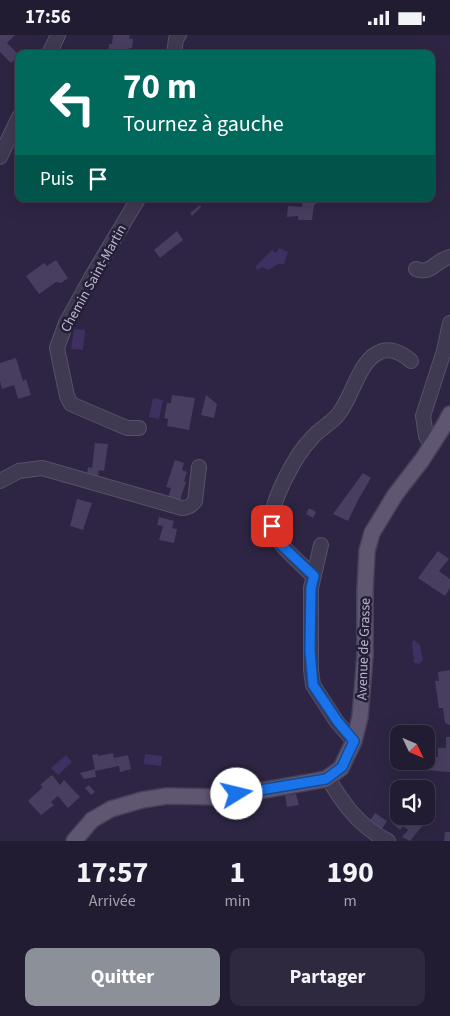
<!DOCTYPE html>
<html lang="fr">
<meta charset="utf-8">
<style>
body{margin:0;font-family:"Source Sans 3",sans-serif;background:#2e293e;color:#f1f3f6;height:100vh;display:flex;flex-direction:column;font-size:19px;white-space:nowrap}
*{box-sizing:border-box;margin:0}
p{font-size:16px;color:#a2a1ac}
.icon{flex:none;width:28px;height:28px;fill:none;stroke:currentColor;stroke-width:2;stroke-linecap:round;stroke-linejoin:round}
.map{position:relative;height:806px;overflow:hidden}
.details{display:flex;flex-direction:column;background:#221c32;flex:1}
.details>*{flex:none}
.banner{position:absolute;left:15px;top:15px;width:420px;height:152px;border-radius:10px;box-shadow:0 5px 20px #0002,0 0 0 1px #3f3a4d;background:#00695c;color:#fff;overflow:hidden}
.needle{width:32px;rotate:134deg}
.fabs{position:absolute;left:390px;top:690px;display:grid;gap:10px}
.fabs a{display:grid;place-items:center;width:45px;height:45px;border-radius:10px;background:#221c32;box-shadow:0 5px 20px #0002,0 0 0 1px #3f3a4d;font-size:25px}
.pin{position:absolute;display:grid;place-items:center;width:42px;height:42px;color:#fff;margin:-21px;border-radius:10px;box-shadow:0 2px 8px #0006}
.me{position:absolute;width:55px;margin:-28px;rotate:81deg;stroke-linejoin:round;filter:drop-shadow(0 0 4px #0008)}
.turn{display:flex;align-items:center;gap:18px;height:105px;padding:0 25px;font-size:22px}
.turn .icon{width:65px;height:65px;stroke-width:2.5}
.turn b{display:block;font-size:35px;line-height:42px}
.then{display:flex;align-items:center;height:48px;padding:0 25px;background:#0003;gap:10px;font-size:19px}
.eta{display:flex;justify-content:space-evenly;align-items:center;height:85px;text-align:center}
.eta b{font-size:30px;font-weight:700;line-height:35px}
.button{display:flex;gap:10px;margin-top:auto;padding:10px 25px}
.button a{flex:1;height:58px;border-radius:10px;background:#8c9099;color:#fff;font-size:20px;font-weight:700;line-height:58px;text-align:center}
.button a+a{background:#2e293e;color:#f1f3f6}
.status{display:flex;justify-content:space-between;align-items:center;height:35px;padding:0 25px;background:#221c32;direction:ltr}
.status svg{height:14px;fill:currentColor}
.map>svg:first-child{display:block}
.water{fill:#3f3062}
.building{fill:#483e60}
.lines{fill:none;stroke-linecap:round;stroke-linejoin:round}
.minor-casing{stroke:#58516a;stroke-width:16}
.major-casing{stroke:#474059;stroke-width:18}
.minor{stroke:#403952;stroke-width:14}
.major{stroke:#5f5772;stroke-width:15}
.route-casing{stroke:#114b97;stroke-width:12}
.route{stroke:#1a73e8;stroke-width:9}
.labels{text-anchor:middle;stroke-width:5;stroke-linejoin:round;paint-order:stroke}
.street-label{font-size:14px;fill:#bdb6cc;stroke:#251e38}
</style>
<div class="status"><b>17:56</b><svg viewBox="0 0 49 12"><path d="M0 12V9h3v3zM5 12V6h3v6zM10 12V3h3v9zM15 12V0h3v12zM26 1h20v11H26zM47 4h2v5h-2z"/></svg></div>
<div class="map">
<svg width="450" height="806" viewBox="0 0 450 806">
<rect width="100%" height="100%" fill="#2d2543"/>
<g class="water">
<path d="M279,213l9,4 -4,12h-6l-10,6 -6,-3 -4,3 -3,-3 17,-17 4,3z"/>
<path d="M74,294l11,1 -2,20 -12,-1z"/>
<path d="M153,363l10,2 -4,19 -10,-2z"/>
<path d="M414,605l6,5 3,15 -4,4 -5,-1 -2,-20z"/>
<path d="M145,719l17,2 -1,10 -17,-2z"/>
<path d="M66,720l6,7 -14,13 -7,-7z"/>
</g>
<g class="building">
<path d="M0,0h15l-8,8 12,12 -8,8 -11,-11z"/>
<path d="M113,0h17l-1,4h4l-1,9h-3l-1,6h-20l1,-10h3z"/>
<path d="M303,164h20l-9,6 -2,15h-14v-4l-11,1 1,-11 14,1z"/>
<path d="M200,170l1,2 -9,9 -2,-3z"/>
<path d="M177,196l6,9 -23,18 -6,-8z"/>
<path d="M56,225l12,18 -7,5 -5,-1 -17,12 -13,-18 18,-13 3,3z"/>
<path d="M16,323l7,23 3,-2 5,16 -13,4 -4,-14 -12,4 -2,-8v-18z"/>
<path d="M172,360l23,3 -6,32 -22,-4 1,-7 -4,-1 3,-15h4z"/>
<path d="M206,360l11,9 -3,14 -13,-3z"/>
<path d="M95,408l13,1 -4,27 -5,-1 -1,7 -11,-2 1,-8 4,1z"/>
<path d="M175,425l9,3 -2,7 5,2 -3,9 2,1 -8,24 -11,-4 4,-14 -5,-1z"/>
<path d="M363,438l8,5 -13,22 -10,21 -15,-7z"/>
<path d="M77,464l15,4 -9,27 -13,-4z"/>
<path d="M309,473l7,4 -3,6 -7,-4z"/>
<path d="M159,482l15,4 -2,7 5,1 -3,14 -15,-3 4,-14 -6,-1z"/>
<path d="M438,516l11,8 -10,12 11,8v9l-5,8 -27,-18z"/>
<path d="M450,635v55l-5,-2 -2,-15h-4l-4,-27h4l-1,-9z"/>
<path d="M446,702h4v35l-26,-2v-9h2v-4h12v-9h8z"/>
<path d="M113,718l1,5 14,-3 3,14 -11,3 -1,-6 -24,5 1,6 -12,2 -4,-6 15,-4 -3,-14 6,-1v2z"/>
<path d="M52,740l8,10 4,-5 16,17 -12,11 -10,-12 -7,6 3,3 -13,10 -13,-14 15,-14 -3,-2z"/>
<path d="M89,750l6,7 -4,3 -6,-7z"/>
<path d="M296,759l3,11 -12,2 -2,-12z"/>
<path d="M426,765l9,7 -6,8 -2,-2 -1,2z"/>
<path d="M375,778l12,8 -7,11 -12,-8z"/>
<path d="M400,781l4,3 2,-3h19l-5,6 3,3 -13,16 -8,-4 6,-7 -5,-4 -3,4 -7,-6z"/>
<path d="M445,797h5v9h-6z"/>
</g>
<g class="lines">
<g class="minor-casing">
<g id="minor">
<path d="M49,19l9,-19"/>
<path d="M174,19l2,-15 3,-4"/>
<path d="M0,122l19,-40"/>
<path d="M138,164l-46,77 -26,47 -9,25 10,48 4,8 56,24h12"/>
<path d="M416,234c16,6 19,-9 34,-12"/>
<path d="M432,411l-6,-10 -3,-20 21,-65 6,-28"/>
<path d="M0,446l19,-10 23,-3 140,40c6,0 9,-2 13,-7l4,-34"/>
<path d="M321,510l-10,43v82l2,15 24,37 17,19"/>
<path d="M313,541c-11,-12 -38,-33 -41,-49 -4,-23 24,-73 40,-89 8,-10 21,-15 28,-26 12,-16 19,-48 36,-58 12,-8 25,-2 35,7"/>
<path d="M328,743c15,26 32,49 60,63"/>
</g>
</g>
<g class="major-casing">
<path id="major" d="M74,806l18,-21 19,-11 31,-9 25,-4 53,1 34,-5 72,-13 15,-11 13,-27 6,-24 5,-61v-66l2,-39 5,-18 23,-38 27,-35 23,-36 5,-10"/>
</g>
<use href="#minor" class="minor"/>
<use href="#major" class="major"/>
</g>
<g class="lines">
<g class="route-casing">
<path id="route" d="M237,759l89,-15 16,-12 12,-26 -16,-19 -25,-37 -3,-34 1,-63 3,-12 -38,-36 -4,-14"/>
</g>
<use href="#route" class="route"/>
</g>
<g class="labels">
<g class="street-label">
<text transform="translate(93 243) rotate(-61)" y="5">Chemin Saint-Martin</text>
<text transform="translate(363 614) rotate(-88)" y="5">Avenue de Grasse</text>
</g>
</g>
</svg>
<div class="fabs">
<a><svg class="needle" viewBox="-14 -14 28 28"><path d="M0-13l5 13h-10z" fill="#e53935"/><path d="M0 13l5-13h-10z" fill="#a2a1ac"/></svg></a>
<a><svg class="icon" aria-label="sound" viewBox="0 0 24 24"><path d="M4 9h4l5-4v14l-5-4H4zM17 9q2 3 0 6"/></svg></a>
</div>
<div class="pin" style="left:272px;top:491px;background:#d93025"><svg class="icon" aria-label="arrive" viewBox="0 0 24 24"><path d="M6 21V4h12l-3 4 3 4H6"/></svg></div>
<svg class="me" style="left:237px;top:759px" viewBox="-20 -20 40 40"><circle r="19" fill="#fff"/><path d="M0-13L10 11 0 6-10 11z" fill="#1a73e8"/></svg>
<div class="banner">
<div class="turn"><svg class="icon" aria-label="left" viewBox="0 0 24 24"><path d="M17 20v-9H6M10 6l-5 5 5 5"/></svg><div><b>70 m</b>Tournez à gauche</div></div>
<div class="then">Puis<svg class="icon" aria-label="arrive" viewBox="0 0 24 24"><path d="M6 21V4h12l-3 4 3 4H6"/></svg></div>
</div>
</div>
<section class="details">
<div class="eta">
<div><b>17:57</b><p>Arrivée</p></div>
<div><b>1</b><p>min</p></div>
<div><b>190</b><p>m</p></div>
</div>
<div class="button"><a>Quitter</a><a>Partager</a></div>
</section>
